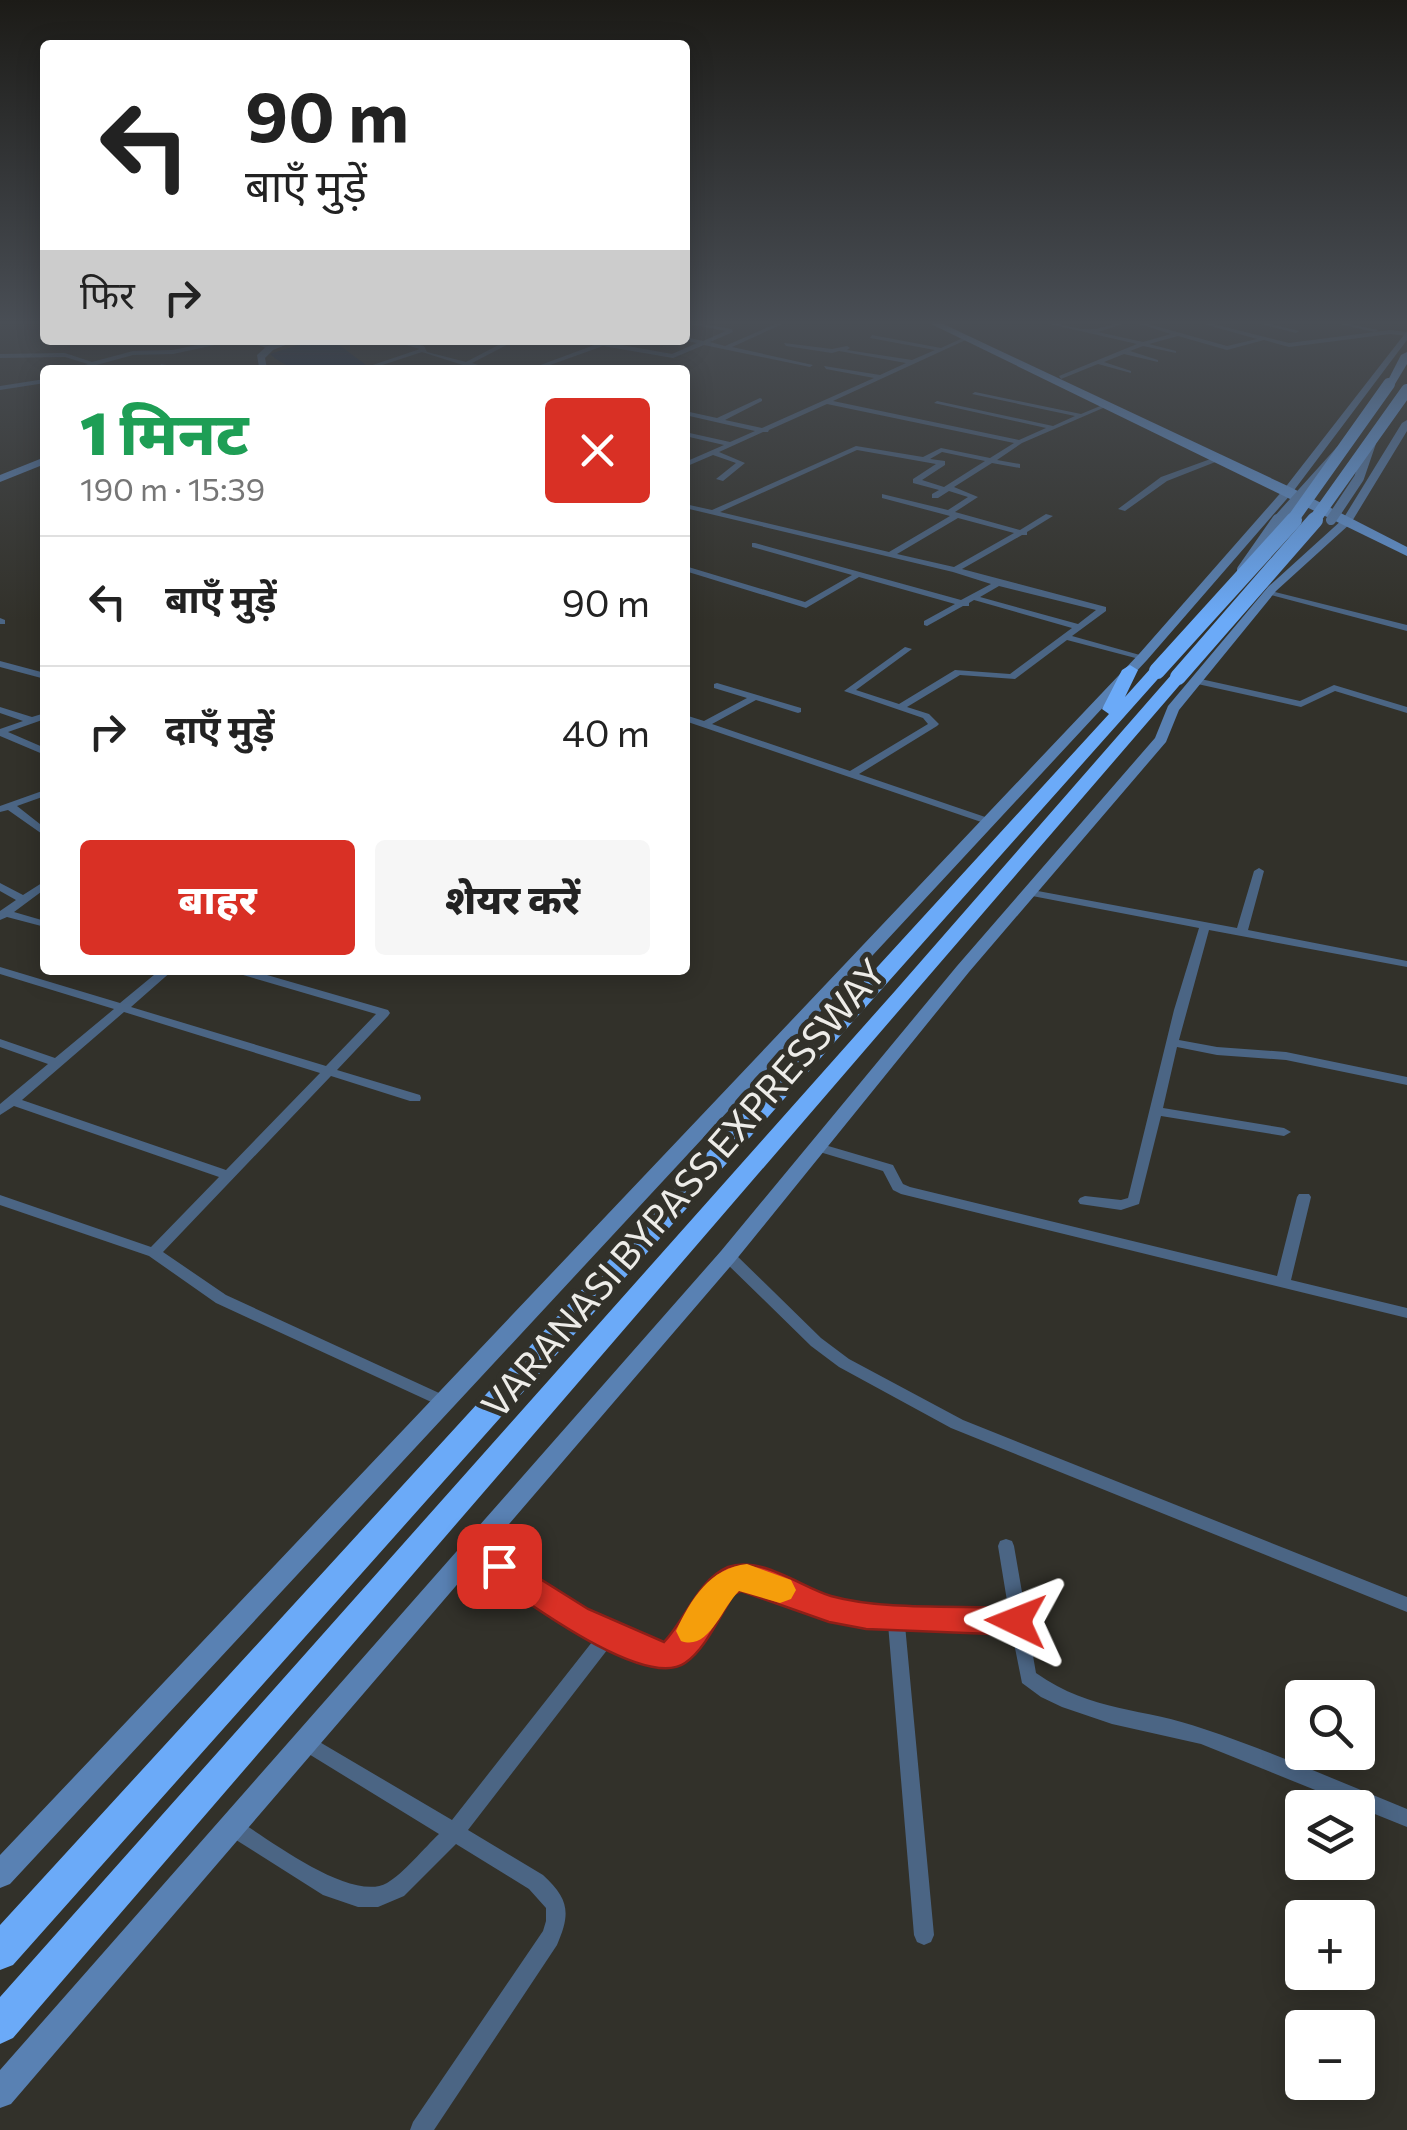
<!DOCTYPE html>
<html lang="hi">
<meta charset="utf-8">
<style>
body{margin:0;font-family:Commissioner,"Noto Sans Devanagari",sans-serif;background:#f6f6f6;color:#222;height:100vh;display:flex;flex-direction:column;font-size:38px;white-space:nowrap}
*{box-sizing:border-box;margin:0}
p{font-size:32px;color:#767676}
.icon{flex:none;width:55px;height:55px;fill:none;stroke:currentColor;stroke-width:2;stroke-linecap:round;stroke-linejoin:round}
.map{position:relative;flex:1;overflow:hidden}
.sheet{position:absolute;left:40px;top:365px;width:650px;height:610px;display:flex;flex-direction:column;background:#fff;border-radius:10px;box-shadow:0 5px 25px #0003}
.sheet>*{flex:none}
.top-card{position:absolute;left:40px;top:40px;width:650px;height:305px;border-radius:10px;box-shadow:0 5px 25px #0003;background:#fff;color:#222;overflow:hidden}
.buttons{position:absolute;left:1285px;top:1680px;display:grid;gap:20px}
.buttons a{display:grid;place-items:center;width:90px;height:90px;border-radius:10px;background:#fff;box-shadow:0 5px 25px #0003;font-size:50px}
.pin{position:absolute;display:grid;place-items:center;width:85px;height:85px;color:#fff;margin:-42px;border-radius:20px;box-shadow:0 5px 15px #0006}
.me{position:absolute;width:110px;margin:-55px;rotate:272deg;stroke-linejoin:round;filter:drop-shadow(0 0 8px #0008)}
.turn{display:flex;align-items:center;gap:35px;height:210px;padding:0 40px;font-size:45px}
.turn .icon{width:130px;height:130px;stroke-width:2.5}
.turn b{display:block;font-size:70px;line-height:85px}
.then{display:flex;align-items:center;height:95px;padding:0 40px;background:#0003;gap:20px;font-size:38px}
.round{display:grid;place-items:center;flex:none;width:105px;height:105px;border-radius:10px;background:#f6f6f6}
.head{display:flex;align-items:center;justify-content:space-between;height:170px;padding:0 40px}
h1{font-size:60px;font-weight:800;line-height:75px;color:#1e9e55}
.button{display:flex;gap:20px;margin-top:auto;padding:20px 40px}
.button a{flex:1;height:115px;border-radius:10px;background:#d93025;color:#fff;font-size:40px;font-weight:800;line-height:115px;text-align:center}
.button a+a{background:#f6f6f6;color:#222}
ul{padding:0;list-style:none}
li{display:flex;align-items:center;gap:30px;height:130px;padding:0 40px;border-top:2px solid #e0e0e0}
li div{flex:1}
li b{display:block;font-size:38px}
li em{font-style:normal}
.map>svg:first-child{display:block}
.water{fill:#0a2043}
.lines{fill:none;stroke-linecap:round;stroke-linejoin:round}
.street{fill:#4b6584;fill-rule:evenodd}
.secondary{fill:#5981b3;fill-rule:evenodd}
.primary{fill:#6296d7;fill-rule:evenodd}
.highway{fill:#6baaf8;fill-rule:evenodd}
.secondary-bridge-far1{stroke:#5981b3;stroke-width:10}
.secondary-bridge{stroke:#5981b3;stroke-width:12}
.highway-bridge-far1{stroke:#6baaf8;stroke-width:12}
.highway-bridge{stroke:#6baaf8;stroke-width:16}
.route{fill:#d93025;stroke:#8d1f18;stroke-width:2.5}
.slow{fill:#f59e0b}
.labels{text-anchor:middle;stroke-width:10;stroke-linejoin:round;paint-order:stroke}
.street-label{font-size:38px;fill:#edece8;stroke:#32312a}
</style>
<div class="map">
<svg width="1407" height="2130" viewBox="0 0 1407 2130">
<rect width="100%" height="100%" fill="#32312a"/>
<path class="water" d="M313,340l25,4 28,21c-27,11 -74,11 -96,-11z"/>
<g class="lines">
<g class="street">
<path d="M690,322l42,7 1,3 -23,10 15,4 55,-24h7l-55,25 81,18 -3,2 -106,-22 -31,13 -70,-12 -67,24h-9l81,-30 3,2 -1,1 62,11 25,-11 -14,-3h2v-3l18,4 23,-10 -36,-7z"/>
<path d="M1041,322c17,-1 35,9 52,7 12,-1 22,-7 35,-7l-30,10 45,10 28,-8 -38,-12h8l86,24 30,-7 -60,-17h8l84,21 101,-13 17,2v4l-17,-2 -101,13 -25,-7 -37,10 -49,-14 -29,8 27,7v2l-33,-7 -13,5 28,9v2l-34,-8 -20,8 27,9v2l-33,-9 -37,15 -2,-3 78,-32z"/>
<path d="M1253,322h9l37,9 -3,2z"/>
<path d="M1330,322h10l38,8 -3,2z"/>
<path d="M872,335l69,13 24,-11 5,1 -137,63 186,39 27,-12 -112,-25 3,-2 116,25 22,-10 -103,-22 3,-2 106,22 24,-10 5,1 -88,38 -25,17 23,4v4l-28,-5 -38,24 24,10 -23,15 65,18 26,-16 7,2 -26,16v3h-5l-60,34 144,38v4l-34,25 75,21 -4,3 -76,-20 -52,39 -55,-4 -53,32 22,7 10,10 -2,2 -78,48 135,46 1,2 -5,3 -305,-104v-6l19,6 43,-23 -33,-10v-4l3,-1 84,25v4l-3,1 -42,-13 -44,24 138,47 78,-47 -5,-6 -79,-27 61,-44 7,2 -56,41 43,14 56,-34 55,4 62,-46 -98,-28 -5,3v3h-6l-36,20 -3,-1v-4l31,-17 -96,-27 -53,31 -121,-37v-5l120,36 47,-27 -100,-28v-4h3l206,57 30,-16 -38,-12 -268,-64v-4l27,6 144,-64 67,11 18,-9 49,10 24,-15 -187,-39 -58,26 -1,2h-5l-44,20 26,11 -22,18 -7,-2 20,-16 -23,-8 -28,12v-5l39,-17 -39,-9v-4l45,10 25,-11 -70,-16v-4l32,7 43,-20 2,1v2l-37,19 37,8 112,-50 -48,-9 -2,-3 56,9 26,-12 -67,-12 -7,2 -46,-7 -2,-3 48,6 15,-3 3,2 -3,2 65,10 23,-10 -65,-12zM857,450l79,14 -23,15v4l26,7 -7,4v4h6l11,-7 19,6 -20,13 -66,-16v4l68,18 -61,36 -169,-40zM942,452l43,9 -41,26 -22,-7 23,-15v-4l-15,-2zM958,518l56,15 -60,34 -57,-13zM999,586l97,24 -18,14 -98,-27z"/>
<path d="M222,340l2,3 -51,11 -40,1 -55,15 -6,-1 16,-5 -23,-7 -65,1v-4l65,-1 27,9 41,-11 40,-1z"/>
<path d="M246,340h9l18,8 -5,1z"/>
<path d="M370,340h32l22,6 3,6 39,10 42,-22h8l-44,23 22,7 -28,-4 -44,-14 -55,18h-9l62,-21 -21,-6z"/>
<path d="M161,364l23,4 3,2 -28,-3z"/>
<path d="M45,379v4l-45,7v-4z"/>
<path d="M1216,457l7,2 -56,22 -42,30 -7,-2 43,-32z"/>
<path d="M1267,590l140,35v6l-140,-37z"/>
<path d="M0,618l5,2v4h-5z"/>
<path d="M0,661l45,12v6l-45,-12z"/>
<path d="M1196,678l104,23 34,-16 73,22v6l-72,-22 -34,16 -108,-24v-4z"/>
<path d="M0,707l32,10 13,-4v6l-37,13 37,16v7l-45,-19v-7l23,-8 -23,-8z"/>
<path d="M45,790v6l-28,10 28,22v8l-37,-26 -8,2v-6z"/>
<path d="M1259,868l5,3 -16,59 159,31v6l-198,-37 -30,110 38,7 69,5 121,25v8l-121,-25 -69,-5 -40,-8 -14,61 121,20 7,4 -7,4 -123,-20 -22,88 -18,6 -41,-6 -2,-3 2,-3 5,-2 36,4 7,-2 46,-188 25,-82 -172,-33 -5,-3 5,-3 210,39 17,-57z"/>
<path d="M45,881v8l-31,23 31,9v6l-38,-10 -7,3v-9l16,-11 -16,-9v-8l23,12z"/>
<path d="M0,967l120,36 40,-33h13l-42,37 195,59 50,-52 -143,-42 -2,-2h19l138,40 2,3 -2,3 -51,54 83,25 1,3 -1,3h-10l-79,-25 -168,176 63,43 224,103 3,4 -3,4 -5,2 -5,-2 -224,-103 -67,-47 -149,-51v-10l151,52 68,-70 -205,-71 -14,9v-11l48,-40 -48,-17v-8l55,19 59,-49 -114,-35zM124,1012l196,61 -94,97 -204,-70z"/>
<path d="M818,1143l75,22 10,19 7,3 367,89 20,-79 2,-3h10l2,3 -20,83 116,28v10l-506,-124 -8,-4 -10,-19 -70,-21 -2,-3z"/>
<path d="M728,1251l5,1 88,86 28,21 114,61 444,177v15l-456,-184 -112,-61 -28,-21 -88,-86 -2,-4 2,-4z"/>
<path d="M1006,1539l6,2 2,5 22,127c57,40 107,34 168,56 69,23 136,53 203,80v18l-206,-83 -89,-20 -50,-17 -21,-10 -19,-14 -11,-55 -106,-3 29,310 -3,7 -7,3 -7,-3 -3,-7 -26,-311c-23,-2 -48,-3 -70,-11 -27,-10 -51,-30 -81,-28l-14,12 -32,52 -13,10 -21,4 -46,-18 -143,185 75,45c26,24 28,38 14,70l-123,185h-24l3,-8 130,-191 3,-10v-13l-17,-19 -73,-45 -52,52 -26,11h-20l-35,-12 -98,-62 -3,-6 3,-6 7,-3 7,3c31,19 113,82 148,62 16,-9 38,-36 52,-49l-140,-86 -2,-6 2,-6 7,-2 146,86 144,-183 -61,-37 -68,-46 -2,-5 2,-5 6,-2 6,2 68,46 69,40 41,17 12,-1 6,-4 41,-61 12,-8 13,-3 30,6 63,27 68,7 107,3 -11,-67 2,-5z"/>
</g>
<g class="secondary">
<path d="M1407,331v9l-115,153 -145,167 -1137,1224 -10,4v-33l1139,-1201 145,-165z"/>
<path d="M286,340h12l-25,10 -8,8 2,11 -10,1 2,-3 -2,-12 10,-9z"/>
<path d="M1407,420v11l-56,92 -75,68 -97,119 -13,32 -197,230 -234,289 -724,843 -11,4v-38l721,-819 236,-285 198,-228 13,-32 100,-119 75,-68 59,-96z"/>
<path d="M45,457v7l-45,18v-7z"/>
</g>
<path class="primary" d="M927,322h12l353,166 115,59v9z"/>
<g class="highway">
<path d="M1407,352v12l-12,20 -10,2 16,-31z"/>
<path d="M1130,665l8,5 -13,27 26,-29 14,3 -1152,1294 -13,5v-45l1109,-1211 -7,-5 20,-39z"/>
<path d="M1178,672l8,5 -2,3 -1171,1358 -13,6v-47l895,-1006 277,-317z"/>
</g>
<g class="secondary-bridge-far1">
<path d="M1331,520l28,-42 13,-38"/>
<path d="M1276,522l64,-71"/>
</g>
<path class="secondary-bridge" d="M1243,570l35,-50"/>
<g class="highway-bridge-far1">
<path d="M1291,522l98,-138"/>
<path d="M1313,522l94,-132"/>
</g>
<g class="highway-bridge">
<path d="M1157,671l137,-151"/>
<path d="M1178,677l137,-157"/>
</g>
</g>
<linearGradient id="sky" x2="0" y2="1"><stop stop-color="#1c1b17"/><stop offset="0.52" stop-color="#494e55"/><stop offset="1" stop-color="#494e55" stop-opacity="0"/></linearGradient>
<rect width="1407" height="620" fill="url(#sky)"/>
<path class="route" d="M499,1553l89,56 76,33c22,-23 34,-62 64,-75 32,-12 73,20 103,29 54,15 128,9 185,12l12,4 4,9 -4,10 -12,4 -150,-6 -37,-7 -88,-31 -7,3c-14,21 -28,55 -49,69 -40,28 -162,-64 -197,-88l-4,-9 4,-9z"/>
<path class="slow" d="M747,1564l44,16 5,10 -5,9 -11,4 -41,-12c-18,18 -30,60 -58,50l-5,-10c15,-32 34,-63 71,-67z"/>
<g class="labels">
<g class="street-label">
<text transform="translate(684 1189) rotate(-49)" y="13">VARANASI BYPASS EXPRESSWAY</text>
</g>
</g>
</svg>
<div class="buttons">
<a><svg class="icon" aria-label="search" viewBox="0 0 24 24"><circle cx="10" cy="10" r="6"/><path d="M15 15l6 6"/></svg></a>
<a><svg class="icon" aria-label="layers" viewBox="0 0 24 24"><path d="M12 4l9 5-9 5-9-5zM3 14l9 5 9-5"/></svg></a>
<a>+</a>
<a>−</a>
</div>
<div class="pin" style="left:499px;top:1566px;background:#d93025"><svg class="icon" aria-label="arrive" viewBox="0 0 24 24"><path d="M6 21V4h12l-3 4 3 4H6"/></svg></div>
<svg class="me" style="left:1016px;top:1621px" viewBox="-20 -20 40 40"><path d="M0-17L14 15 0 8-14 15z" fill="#d93025" stroke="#fff" stroke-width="4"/></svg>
<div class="top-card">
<div class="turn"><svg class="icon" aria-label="left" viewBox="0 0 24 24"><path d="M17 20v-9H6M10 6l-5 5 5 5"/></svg><div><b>90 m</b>बाएँ मुड़ें</div></div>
<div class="then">फिर<svg class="icon" aria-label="right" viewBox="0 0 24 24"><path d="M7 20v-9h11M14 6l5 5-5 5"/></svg></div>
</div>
<section class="sheet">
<div class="head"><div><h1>1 मिनट</h1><p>190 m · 15:39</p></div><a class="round" style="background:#d93025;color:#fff"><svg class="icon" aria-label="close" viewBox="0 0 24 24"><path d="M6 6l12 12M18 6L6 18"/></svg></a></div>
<ul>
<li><svg class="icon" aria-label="left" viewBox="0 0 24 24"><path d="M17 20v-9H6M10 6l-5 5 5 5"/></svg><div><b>बाएँ मुड़ें</b></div><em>90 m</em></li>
<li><svg class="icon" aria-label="right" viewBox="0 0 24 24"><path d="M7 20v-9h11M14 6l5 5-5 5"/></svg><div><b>दाएँ मुड़ें</b></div><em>40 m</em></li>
</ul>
<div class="button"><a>बाहर</a><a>शेयर करें</a></div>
</section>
</div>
